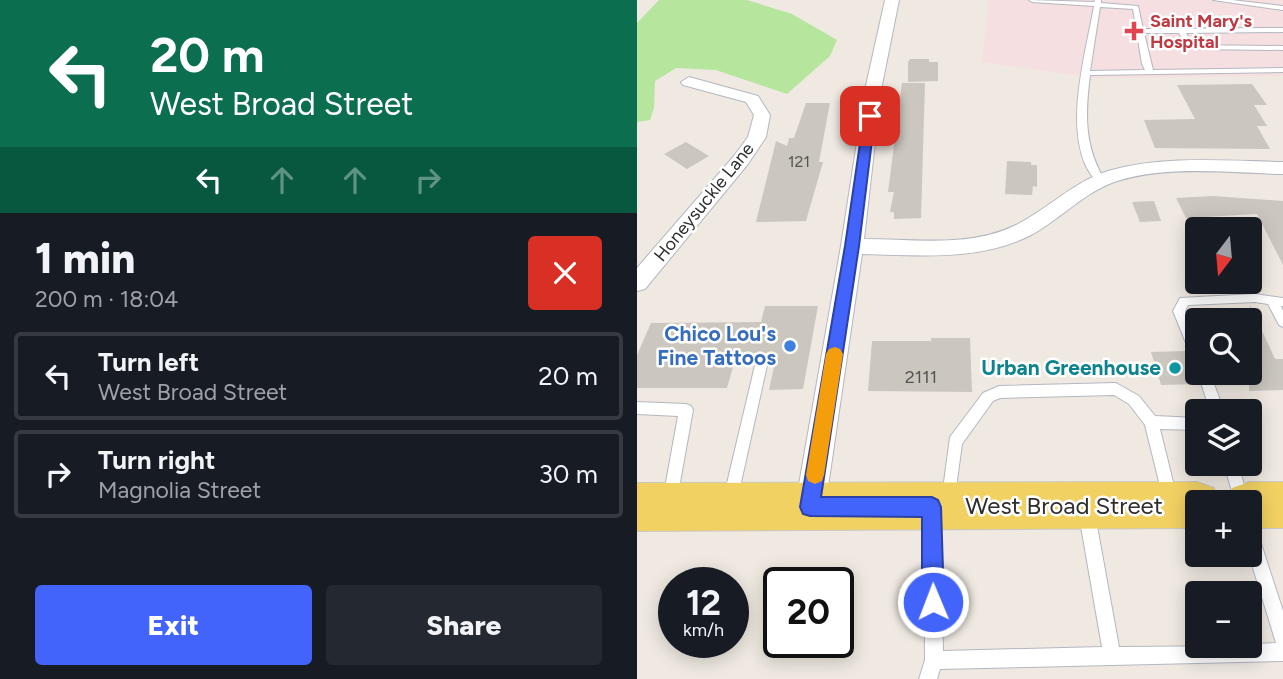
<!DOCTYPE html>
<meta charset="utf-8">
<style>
body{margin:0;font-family:Figtree,sans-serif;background:#242831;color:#f1f3f6;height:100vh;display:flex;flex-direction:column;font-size:26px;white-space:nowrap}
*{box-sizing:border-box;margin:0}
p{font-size:23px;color:#9ea1a6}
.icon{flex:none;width:38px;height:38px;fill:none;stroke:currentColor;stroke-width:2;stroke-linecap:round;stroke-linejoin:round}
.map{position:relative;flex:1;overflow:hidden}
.panel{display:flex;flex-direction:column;background:#171b24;width:637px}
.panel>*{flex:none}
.top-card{background:#0b6e4f;color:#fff;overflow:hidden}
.needle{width:46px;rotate:196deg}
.controls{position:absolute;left:548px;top:217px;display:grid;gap:14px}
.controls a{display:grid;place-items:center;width:77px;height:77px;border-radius:7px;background:#171b24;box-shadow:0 4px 18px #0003;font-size:35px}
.speed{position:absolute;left:21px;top:567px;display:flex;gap:14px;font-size:35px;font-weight:700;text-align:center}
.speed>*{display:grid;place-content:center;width:91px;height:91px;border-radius:50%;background:#171b24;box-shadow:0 4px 18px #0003;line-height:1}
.speed small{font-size:18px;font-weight:400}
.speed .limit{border:4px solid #111;border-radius:10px;background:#fff;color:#111}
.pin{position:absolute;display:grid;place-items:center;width:60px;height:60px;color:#fff;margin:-30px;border-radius:14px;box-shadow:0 4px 10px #0006}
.me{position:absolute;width:77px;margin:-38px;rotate:359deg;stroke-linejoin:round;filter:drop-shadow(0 0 5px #0008)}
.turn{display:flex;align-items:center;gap:24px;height:147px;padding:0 35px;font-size:32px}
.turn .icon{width:91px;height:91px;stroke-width:2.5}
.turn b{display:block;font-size:49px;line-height:60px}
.lanes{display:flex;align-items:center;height:66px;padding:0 35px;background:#0003;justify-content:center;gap:35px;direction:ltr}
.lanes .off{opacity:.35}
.round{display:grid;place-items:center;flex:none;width:74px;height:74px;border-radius:7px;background:#242831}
.overview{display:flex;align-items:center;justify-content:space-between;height:119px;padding:0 35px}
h1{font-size:42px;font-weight:800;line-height:52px}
.action{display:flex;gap:14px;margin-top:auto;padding:14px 35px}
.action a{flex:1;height:80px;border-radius:7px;background:#4264fb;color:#fff;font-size:28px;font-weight:800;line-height:80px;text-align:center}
.action a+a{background:#242831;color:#f1f3f6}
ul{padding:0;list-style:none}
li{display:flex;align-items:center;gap:21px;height:88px;margin:0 14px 10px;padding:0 21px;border:4px solid #363941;border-radius:7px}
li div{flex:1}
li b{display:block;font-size:26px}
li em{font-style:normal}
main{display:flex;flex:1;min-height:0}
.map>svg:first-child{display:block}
.medical{fill:#f5dfe0}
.green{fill:#b6e59e}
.building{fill:#cbc7bf}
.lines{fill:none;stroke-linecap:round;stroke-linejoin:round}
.service-casing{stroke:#b4b7c1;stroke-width:2}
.minor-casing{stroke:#b4b7c1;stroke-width:2}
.primary-casing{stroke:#c9c9c9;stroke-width:2}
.service{fill:#fff;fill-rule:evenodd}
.minor{fill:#fff;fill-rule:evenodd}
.primary{fill:#f2d163;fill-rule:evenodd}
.route{fill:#4264fb;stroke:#2b41a3;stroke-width:2}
.slow{fill:#f59e0b}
.health-dot{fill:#e0444e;stroke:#fff;stroke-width:2.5}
.shop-dot{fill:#3f7fe0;stroke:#fff;stroke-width:2.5}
.culture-dot{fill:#0f9aa8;stroke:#fff;stroke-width:2.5}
.labels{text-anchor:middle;stroke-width:5;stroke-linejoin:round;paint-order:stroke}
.far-number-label{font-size:16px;fill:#555452}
.far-health-label{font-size:18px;font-weight:bold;fill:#be3a42;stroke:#fff;text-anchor:start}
.far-street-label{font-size:18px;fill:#2e2e2e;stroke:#fff}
.number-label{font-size:18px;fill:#555452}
.shop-label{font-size:21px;font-weight:bold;fill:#366cbe;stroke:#fff;text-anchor:end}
.culture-label{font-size:21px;font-weight:bold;fill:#0d838f;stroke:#fff;text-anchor:end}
.near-street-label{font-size:24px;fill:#2e2e2e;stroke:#fff}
</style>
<main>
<section class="panel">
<div class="top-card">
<div class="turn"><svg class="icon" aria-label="left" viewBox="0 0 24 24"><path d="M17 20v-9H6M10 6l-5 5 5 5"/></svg><div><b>20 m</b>West Broad Street</div></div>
<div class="lanes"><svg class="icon" aria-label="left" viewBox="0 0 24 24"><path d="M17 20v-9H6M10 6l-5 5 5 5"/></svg><svg class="icon off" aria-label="ahead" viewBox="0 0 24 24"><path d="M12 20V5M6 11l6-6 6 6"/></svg><svg class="icon off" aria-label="ahead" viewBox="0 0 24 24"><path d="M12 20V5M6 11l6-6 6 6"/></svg><svg class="icon off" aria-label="right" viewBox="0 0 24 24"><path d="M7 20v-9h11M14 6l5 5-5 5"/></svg></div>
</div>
<div class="overview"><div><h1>1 min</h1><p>200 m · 18:04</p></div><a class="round" style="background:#d93025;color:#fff"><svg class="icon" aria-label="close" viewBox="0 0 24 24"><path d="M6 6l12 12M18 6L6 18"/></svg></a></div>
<ul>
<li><svg class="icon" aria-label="left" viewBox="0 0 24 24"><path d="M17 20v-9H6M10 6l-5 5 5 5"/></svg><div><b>Turn left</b><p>West Broad Street</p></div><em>20 m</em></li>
<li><svg class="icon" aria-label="right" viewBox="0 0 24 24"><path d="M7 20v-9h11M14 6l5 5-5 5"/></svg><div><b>Turn right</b><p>Magnolia Street</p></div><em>30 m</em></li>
</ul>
<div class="action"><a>Exit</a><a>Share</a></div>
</section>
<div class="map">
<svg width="646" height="679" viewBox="0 0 646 679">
<rect width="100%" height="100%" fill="#efe9e1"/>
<path class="medical" d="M352,0h294v76l-189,2 -112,-16z"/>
<path class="green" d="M22,0h88l45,14 45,26 -7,16 -43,38 -71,-24 -40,-2 -21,13 -1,27 -4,12 -13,2v-99z"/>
<g class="building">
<path d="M273,59h19v3h9v19l-30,1v-20z"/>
<path d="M265,83h23l-4,135 -27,1v-7h-4l4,-20h-6z"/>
<path d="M615,84l15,21h-13l13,21h-10l13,23 -115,-1 -11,-28 51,-1 -18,-34z"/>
<path d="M169,103h24l-11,59h4l-17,59 -50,1 20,-81 11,5 2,-8h5z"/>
<path d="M49,142l23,14 -22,13 -23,-15z"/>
<path d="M370,161l24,1v3h6v22l-4,-1 -1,9 -27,-1z"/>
<path d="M576,196l70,5v64l-26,-51 -71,4 -10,-20z"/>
<path d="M517,201l7,20 -21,1 -8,-20z"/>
<path d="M613,305l25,54h8v31l-34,1z"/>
<path d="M128,306h53l-15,83 -34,1 8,-37h-40l-10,35h-90v-33l14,-32 110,-1z"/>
<path d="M294,338h39l2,54 -104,-1 4,-50h59z"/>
<path d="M549,351l13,33 -38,1 -10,-33z"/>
</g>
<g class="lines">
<g class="service-casing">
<g id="service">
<path d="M392,0l65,2 1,-2h6v3l37,3 5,23 140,-1v4l-97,1 7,12 90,1v4l-92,-1h-3l-9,-16h-35l9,37 130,-2v4l-193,3c-5,40 -6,71 15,106l-2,2h-6c-4,-6 -9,-12 -12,-19 -19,-45 1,-112 9,-158l-62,-4zM463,7l33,2 9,55 3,6 -55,1z"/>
<path d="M576,0h19l51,6v4z"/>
<path d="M618,294l28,4v8h-2l2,5v16l-4,-2 -11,-21 -13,-2 -67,3 -3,6 12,30v20l-4,-1 -20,-49 7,-13z"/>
<path d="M125,356l4,1 2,4 -30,135 -2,5 -5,2 -5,-2 -2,-5 32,-135 2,-4z"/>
<path d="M561,373h12l14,38h-14z"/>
<path d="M479,383l23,13 16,20 42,2v12l-37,-1 17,69 -2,5 -5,2 -5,-2 -2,-5 -18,-73 -16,-21 -15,-9 -114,3 -7,3 -31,43 -8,58 -5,2 -5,-2 -2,-5 8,-60 33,-44 16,-7z"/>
<path d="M0,402l49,2 5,2 2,4 -16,89 -2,5 -5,2 -5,-2 -2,-5 15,-83 -41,-2z"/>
<path d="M587,464h14l11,38h-14z"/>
<path d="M295,504l5,3 3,5 3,139 159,-4 -23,-132 3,-5 5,-3 5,3 3,5 24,132 130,-1v-2l27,-1 -27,-88v-35l5,2 29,89v50l-343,8 -3,10h-18l6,-19 -1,-148 3,-5z"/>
</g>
</g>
<g class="minor-casing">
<g id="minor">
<path d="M248,0h14l-18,90 -17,149c49,0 106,9 152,-14 32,-16 57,-43 92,-54 56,-16 117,-10 175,-9v12c-54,-1 -114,-9 -166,7 -33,11 -56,38 -86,54 -52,27 -113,20 -169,19l-37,253 -4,11 -11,4 -11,-4 -4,-11 46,-261 24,-156z"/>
<path d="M52,77l69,19 12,19 -4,22 -18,27 -103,125 -8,2v-23l97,-112 14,-19 6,-22 -8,-13 -63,-17 -2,-3z"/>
</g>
</g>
<g class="primary-casing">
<g id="primary">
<path d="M560,482l17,6 5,14h-22v26l-560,3v-48z"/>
<path d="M612,482h34v46h-34v-26h-22l5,-14z"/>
</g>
</g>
<use href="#service" class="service"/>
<use href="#minor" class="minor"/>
<use href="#primary" class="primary"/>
</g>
<path class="route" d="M233,113l5,3 -16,130 -38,251h111l6,3 3,7 3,95 -4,8 -7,3 -8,-3 -3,-8v-85l-112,-1 -7,-2 -3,-7 45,-261 19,-130z"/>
<path class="slow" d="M198,347l5,2 3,5 -19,121 -2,6 -7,3 -7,-3 -2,-6 20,-121 3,-5z"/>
<path class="health-dot" d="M493.5 20.5h7v7h7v7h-7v7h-7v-7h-7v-7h7z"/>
<circle class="shop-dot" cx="153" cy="346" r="7"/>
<circle class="culture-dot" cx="538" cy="368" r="7"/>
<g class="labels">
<g class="far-number-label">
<text x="162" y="167">121</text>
</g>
<g class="far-health-label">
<text x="513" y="27">Saint Mary's<tspan x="513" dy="21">Hospital</tspan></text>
</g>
<g class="far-street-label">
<text transform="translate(67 202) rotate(-51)" y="6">Honeysuckle Lane</text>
</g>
<g class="number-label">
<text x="284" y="383">2111</text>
</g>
<g class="shop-label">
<text x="139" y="341">Chico Lou's<tspan x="139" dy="24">Fine Tattoos</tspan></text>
</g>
<g class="culture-label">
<text x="524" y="375">Urban Greenhouse</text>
</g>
<g class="near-street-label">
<text x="427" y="514">West Broad Street</text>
</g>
</g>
</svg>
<div class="controls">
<a><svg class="needle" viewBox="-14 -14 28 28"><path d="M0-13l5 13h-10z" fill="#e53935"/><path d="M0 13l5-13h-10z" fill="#9ea1a6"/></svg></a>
<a><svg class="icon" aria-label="search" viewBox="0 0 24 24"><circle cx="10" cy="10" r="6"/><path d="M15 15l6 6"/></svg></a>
<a><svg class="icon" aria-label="layers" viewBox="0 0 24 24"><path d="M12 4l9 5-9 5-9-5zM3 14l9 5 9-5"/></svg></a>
<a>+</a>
<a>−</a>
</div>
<div class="speed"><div>12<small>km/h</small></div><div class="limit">20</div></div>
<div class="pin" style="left:233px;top:116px;background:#d93025"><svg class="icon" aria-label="arrive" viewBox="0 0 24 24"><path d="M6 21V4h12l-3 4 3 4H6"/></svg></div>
<svg class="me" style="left:296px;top:602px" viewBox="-20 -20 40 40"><circle r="17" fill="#4264fb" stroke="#fff" stroke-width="3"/><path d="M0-11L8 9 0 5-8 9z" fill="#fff"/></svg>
</div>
</main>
